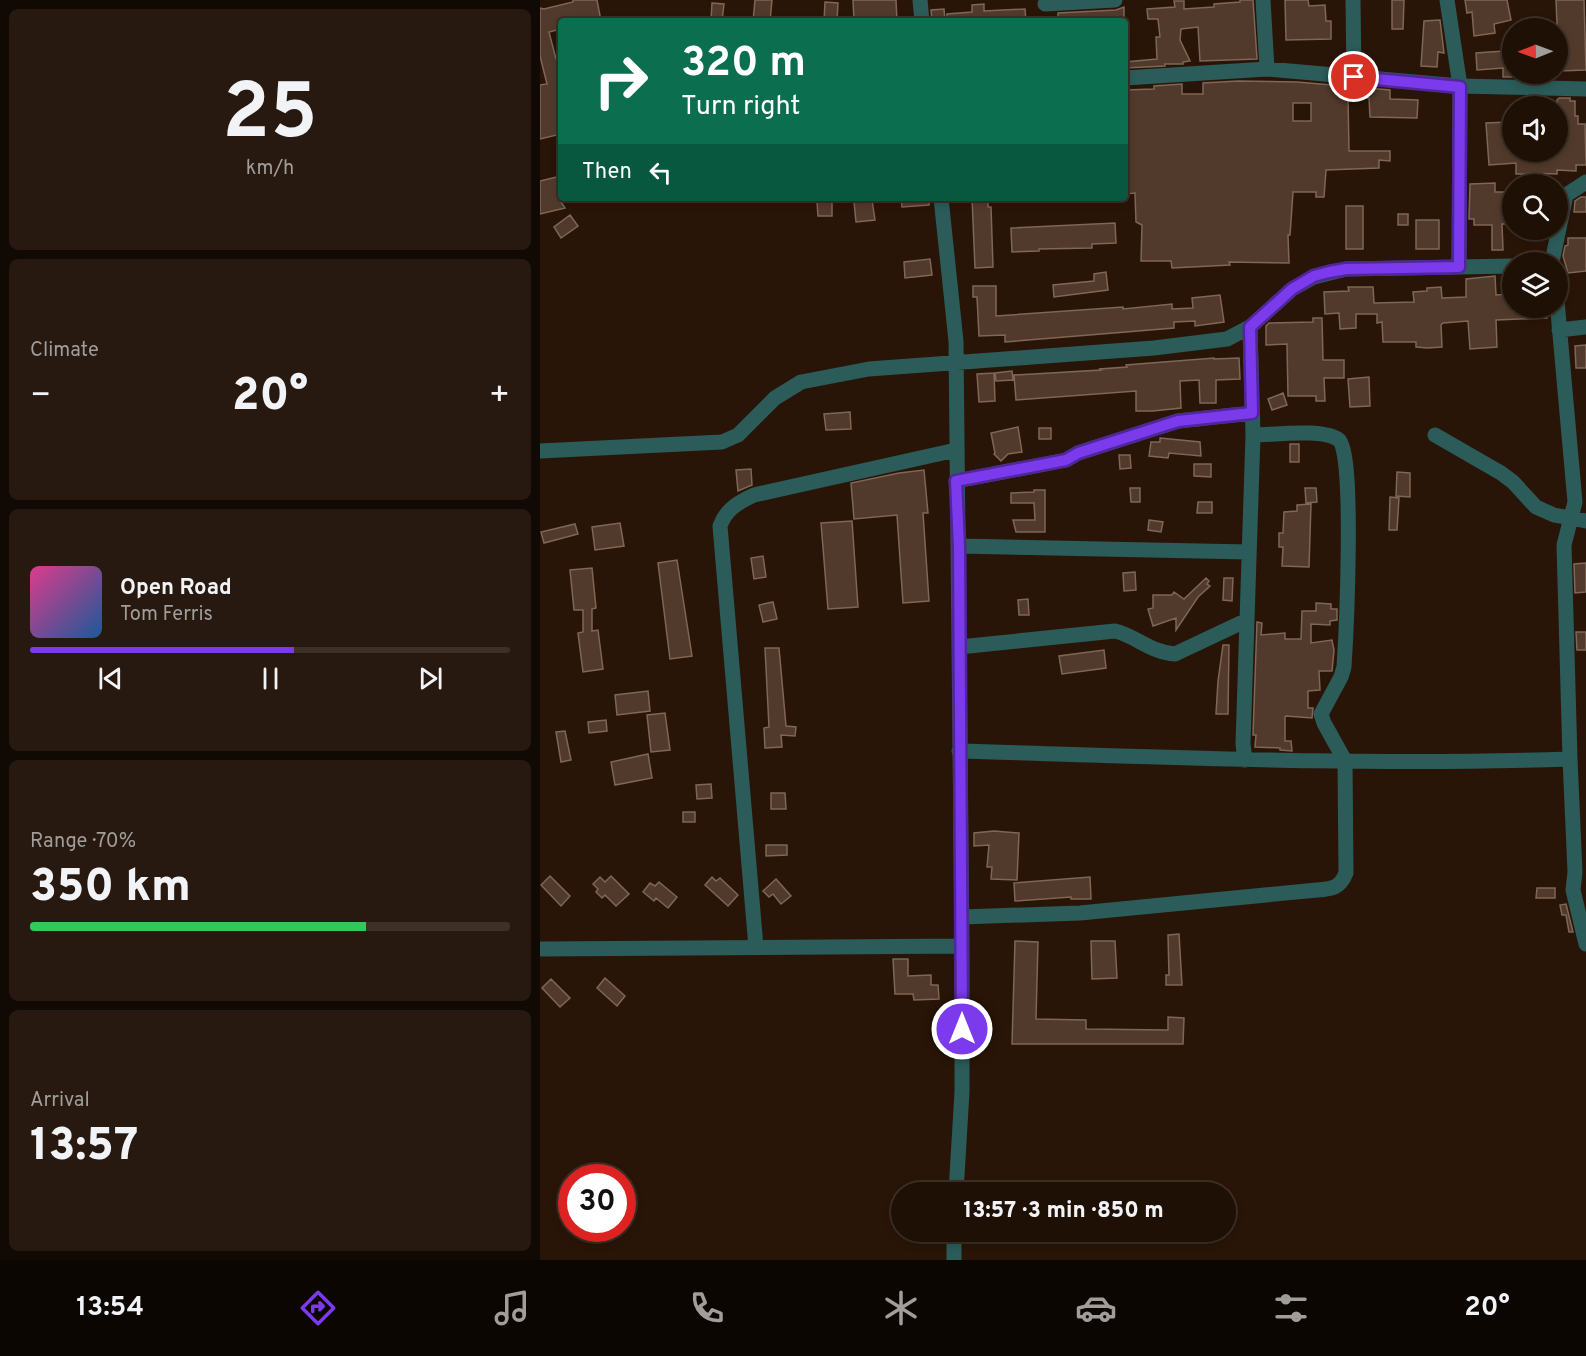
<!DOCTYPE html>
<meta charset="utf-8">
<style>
body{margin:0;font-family:Overpass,sans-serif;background:#27190f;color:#f1f3f6;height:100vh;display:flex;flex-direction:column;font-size:22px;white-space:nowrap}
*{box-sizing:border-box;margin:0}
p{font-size:20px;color:#a19d9a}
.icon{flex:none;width:33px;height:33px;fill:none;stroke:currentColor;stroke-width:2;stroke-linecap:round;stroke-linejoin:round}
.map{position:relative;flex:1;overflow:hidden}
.details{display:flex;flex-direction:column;gap:9px;padding:9px;background:#110903;width:540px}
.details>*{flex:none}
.guide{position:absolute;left:18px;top:18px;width:570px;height:183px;border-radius:6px;box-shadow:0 3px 9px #0003,0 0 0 2px #3c3027;background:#0b6e4f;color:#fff;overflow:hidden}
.needle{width:39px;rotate:269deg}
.tools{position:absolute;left:962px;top:18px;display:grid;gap:12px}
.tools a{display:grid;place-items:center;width:66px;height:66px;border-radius:50%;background:#1f1005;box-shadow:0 3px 9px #0003,0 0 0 2px #3c3027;font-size:30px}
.speed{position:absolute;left:18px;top:1164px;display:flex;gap:12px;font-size:30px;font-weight:700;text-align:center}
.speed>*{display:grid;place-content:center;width:78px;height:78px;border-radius:50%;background:#1f1005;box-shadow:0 3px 9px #0003,0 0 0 2px #3c3027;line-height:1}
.speed .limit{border:9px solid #d22;background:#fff;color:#111}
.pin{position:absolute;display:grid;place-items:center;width:51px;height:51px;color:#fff;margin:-26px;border:3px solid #fff;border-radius:50%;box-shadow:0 2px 6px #0007}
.me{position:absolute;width:66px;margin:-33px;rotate:0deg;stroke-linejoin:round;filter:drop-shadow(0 0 4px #0008)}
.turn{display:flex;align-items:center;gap:21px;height:126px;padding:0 24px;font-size:27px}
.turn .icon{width:78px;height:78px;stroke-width:2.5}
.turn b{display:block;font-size:42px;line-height:51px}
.then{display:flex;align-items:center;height:57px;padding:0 24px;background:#0003;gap:12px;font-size:22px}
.big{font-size:45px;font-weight:800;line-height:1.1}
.details .tile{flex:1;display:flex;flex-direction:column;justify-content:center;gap:9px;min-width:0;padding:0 21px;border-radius:9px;background:#27190f}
.details .dial{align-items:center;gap:0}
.dial b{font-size:78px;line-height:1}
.song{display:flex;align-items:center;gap:18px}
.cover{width:72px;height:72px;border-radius:9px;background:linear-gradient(135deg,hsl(330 70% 55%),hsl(210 70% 35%))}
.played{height:6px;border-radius:3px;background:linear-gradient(90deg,#7c3aed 55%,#3c3027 55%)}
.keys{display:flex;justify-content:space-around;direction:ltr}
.heat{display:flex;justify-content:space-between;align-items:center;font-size:33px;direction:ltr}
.charge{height:9px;border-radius:4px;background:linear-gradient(90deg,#34c759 70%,#3c3027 0)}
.trip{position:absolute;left:351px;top:1182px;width:345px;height:60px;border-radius:30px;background:#1f1005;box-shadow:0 3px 9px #0003,0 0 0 2px #3c3027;font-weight:800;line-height:60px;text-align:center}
.dock{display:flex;height:96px;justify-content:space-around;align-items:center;background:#0c0602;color:#a19d9a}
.dock .icon{width:42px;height:42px}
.dock .selected{color:#7c3aed}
.dock b{font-size:27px;color:#f1f3f6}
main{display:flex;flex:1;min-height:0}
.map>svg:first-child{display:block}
.building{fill:#513a2b;stroke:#7f6656;stroke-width:1.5;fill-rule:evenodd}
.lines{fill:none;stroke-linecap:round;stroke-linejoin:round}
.minor{stroke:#2b5c59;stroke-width:15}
.route-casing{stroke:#51269a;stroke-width:15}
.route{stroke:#7c3aed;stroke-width:10}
</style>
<main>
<section class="details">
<div class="tile dial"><b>25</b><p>km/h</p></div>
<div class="tile"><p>Climate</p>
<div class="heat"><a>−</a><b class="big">20°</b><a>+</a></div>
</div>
<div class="tile">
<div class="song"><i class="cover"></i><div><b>Open Road</b><p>Tom Ferris</p></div></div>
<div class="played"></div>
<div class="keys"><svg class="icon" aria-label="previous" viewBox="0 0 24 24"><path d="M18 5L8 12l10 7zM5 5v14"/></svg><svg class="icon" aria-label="pause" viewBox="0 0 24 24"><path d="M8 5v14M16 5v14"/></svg><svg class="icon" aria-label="next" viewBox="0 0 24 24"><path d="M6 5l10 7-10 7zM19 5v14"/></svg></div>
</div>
<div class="tile"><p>Range · 70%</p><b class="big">350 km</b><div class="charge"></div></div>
<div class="tile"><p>Arrival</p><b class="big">13:57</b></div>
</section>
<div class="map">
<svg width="1046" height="1260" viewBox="0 0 1046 1260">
<rect width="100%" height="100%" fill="#291507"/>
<path class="building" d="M33,0h24l4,21h-40v8l-12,3 7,27 5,-1v76l-21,5v-54l7,-1 -7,-28v-48l4,1 29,-7z
M215,0h17l-2,21h-17z
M313,0h43l1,21h-43z
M700,0h13l4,59 -57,2 -2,-34 -17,2 -1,11 10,21 -7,1v2h-18v2l-40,2v-6l32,-3 -1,-22h4l-2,-18h-10l-1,-10 28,-2 -1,-6h10v8l30,-2v-3l26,-2z
M745,0h23l1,6 16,-1 1,16h5v18l-45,1z
M852,0h12l-1,29h-11z
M925,0h42l4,20 -17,4 1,9 -21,3 -2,-24 -5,1z
M1016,0h28l2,70 -27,1z
M285,2l13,1 -1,18h-13z
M172,3l12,1 -2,17 -11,-1z
M444,4v7l41,-2 1,12h-79v-7l25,-2v-7z
M584,7v14h-66v-8l58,-3z
M404,9l1,12h-13l-1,-11z
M900,20l4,33 -6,-1 -1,15 -16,-1 3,-45z
M965,44h7v33h-9v-9l-26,2 -1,-17 28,-2z
M698,81l59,1 93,8v9l28,1 -1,18 -47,-1 -1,-19 -21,-1 1,54h41v10l-11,-1v8l-53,2 -2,27h-8v-5h-23l-3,43h-2l1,28 -60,-1 1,3 -58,3 -1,-7h-30l1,-36 -6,-3 -1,-29 -10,1v-104l29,-1v-3l28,-2v10h21v-11zM753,103h18v18h-18z
M1019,98h11v3h5v15h3v8h7l1,41h-10v6l-19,-1v4l-29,-1v1h-12v-11l-27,2 -3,-42 22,-1 2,30h47v-52z
M21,176v26l4,6 -25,6v-33z
M955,183v9h9l1,32h-3l1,26h-11v-25h-18v-6h-5l1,-35z
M1041,197h5v15h-12l1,-11z
M361,198h28v7l-27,2z
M432,198h16v9h3l2,60 -18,1z
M332,200l3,20 -19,2 -2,-20z
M277,202h15v14h-14z
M806,206h17v43h-17z
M858,214h10v11h-10z
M30,215l8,11 -17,12 -7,-11z
M876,220h23v29h-23z
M575,223l1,20 -24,1v4l-53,1v2l-27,1 -1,-24z
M1028,238h18v33l-18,2 -5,-17 2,-10 3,-1z
M390,259l2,16 -27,3 -1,-16z
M566,272l2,18 -54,7 -1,-12 41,-4v-7z
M955,276l1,19 16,-1v14h34l1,10 -51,2 1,27 -27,2 -2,-28 -25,2 -2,2 1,22 -15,1 -11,-1v-5h-33l-1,-20 -5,1v-9h-21v14l-16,1 -1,-16 -14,1 -1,-22 25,-1 -1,-4h25l1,16 40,-1 -1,-10 14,-1v-3l14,-1 1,11 24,-1v-18z
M433,286h23v30l127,-9v2l49,-5v5l21,-1 -1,-10 28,-3 4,27 -29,4v-5l-21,1v6l-169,14v-7l-26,1 -2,-39h-4z
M773,318h9l1,42h21v18h-20l1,23h-9v-5h-28l-1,-52 -21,1v-19l3,-3 44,-1z
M1046,345v23h-10l-1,-22z
M674,358v1l25,-1 1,21 -24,1v23h-16l-1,-23 -19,1 1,27 -28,3h-17v-20l-120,9 -2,-25 87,-5 -1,-1 27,-2 -1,-2z
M472,371l1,9 -17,1 -1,-8z
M454,373l1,28 -16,1 -2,-28z
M829,377l1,29 -20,1 -2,-28z
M743,393l4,12 -15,5 -4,-11z
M310,412l1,17 -25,1 -2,-16z
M478,427l4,25 -14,2 -7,7 -7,-7 1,-1 -4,-20z
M499,428h12v11h-12z
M620,438l40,4 1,14 -32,-3 -1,5 -19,-2 2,-14h9z
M750,444h9v18h-9z
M579,455h11l1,13 -11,1z
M654,464h17v13l-17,-1z
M211,469l1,16 -14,6 -2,-21z
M384,470l4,43h-5l6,88 -26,2 -6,-88 -43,4 -3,-36 48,-10z
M857,472l13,1v24l-14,-1z
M590,488h10v14h-9z
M765,488h11l1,14 -11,1z
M494,490h11v42h-29l-3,-12h22l-1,-17h-23v-10l23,-1z
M850,497l9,1 -2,32h-8z
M658,502h14v11h-15z
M771,504l-2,63 -27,-1 1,-19h-4v-14h4l1,-21 13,-1v-6z
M609,520l14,2 -2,10 -13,-2z
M312,521l6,86 -30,2 -7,-86z
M80,523l4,23 -29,4 -3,-23z
M35,524l3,10 -34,9 -3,-11z
M223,556l3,21 -12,2 -3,-21z
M137,560l15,96 -22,3 -12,-96z
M1046,563v29l-11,1 -1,-29z
M52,568l4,40 -4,1v22l6,-1 5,39 -20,3 -5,-39 5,-1v-22h-9l-4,-40z
M595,572l1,18 -12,1 -1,-18z
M666,578l3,3 -2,3 3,2 -12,11 -22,33v-12l-23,8 -5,-17 5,-1v-13h19l2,-3 10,7z
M684,578h9l-1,23 -9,-1z
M488,599l1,16h-10l-1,-15z
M233,602l4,17 -14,3 -4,-17z
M776,603l15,1v5h6v11l-7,1v4l-19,-1v19l21,-3 2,10 -2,21h-13l1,19 -12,1v17h5l-1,10 -26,-2 -1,1v24h6l1,10 -12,-1v-2l-25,-1 1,-12h-3l4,-113 5,1 -1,12 24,-2v6h16l1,-28h14z
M1036,632h10v18h-9z
M683,645h6l-1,69h-12l2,-33z
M225,648h14l7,78 10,1 -1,9 -14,-1 1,12 -17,1 -1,-20 5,-1z
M564,650l2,18 -44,6 -3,-18z
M108,691l2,20 -33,4 -2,-20z
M125,713l5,37 -19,2 -4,-37z
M66,720l1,11 -18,2 -1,-11z
M25,731l6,29 -10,2 -5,-30z
M108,754l4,24 -37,7 -4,-23z
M171,784l1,14 -15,1 -1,-14z
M231,793h14l1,16h-15z
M143,812h12v10h-12z
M454,831l25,2 -2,47 -26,-1 1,-12h-5l2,-22 -15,1v-13z
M226,845h21v10l-21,1z
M10,876l20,20 -9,10 -20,-21z
M71,876l18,18 -13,12 -11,-11 -3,3 -6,-6 2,-3 -5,-5 7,-7 5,5z
M172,877l4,4 4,-3 18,17 -10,11 -23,-21z
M550,877l1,22h-20v-2l-56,4 -1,-18z
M236,879l15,17 -10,8 -8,-10 -4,3 -6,-6z
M119,882l18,15 -9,11 -12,-10 -2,3 -11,-9 7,-9 5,3z
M997,888h18v10h-19z
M1026,904l7,28h-4l-3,-17h-4l-2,-10z
M639,934l3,51h-16v-10h3l-1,-40z
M475,941l23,1 -2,77 50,1v9l82,1v-13l16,1 -1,26h-171z
M551,941h24l2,37 -25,1z
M353,959h15v17l23,-1v10h7l1,14 -25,1 -1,-6h-18z
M65,978l20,18 -8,10 -20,-18z
M11,979l19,19 -10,9 -18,-19z"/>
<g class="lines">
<path class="minor" d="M380,0l2,21
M723,0l4,69
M813,0l1,77
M907,0l13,86 -1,181
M505,4l70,-4
M585,78l142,-9 193,17 126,3
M401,198l15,143 6,605v146l-6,100
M1012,262l14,-67 20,-13
M1017,301l18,201 -11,43 6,214 5,113 -2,18 13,54
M1019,330l27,-3
M895,435l66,38 12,9 23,25 18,8 32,6
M0,451l182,-9 16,-7 37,-37 26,-16 68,-13 285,-21 73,-9 23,-12 42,-38 22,-12 32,-8 166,-3
M416,481l110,-21 12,-7 100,-32 74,-8
M419,546l290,6
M419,647l156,-16c21,5 37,22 60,23l72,-34
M419,751c204,6 407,15 611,8
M705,760l-2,-16 10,-309 -3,-108
M422,917l118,-4 237,-23c15,-1 23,-2 29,-17l-1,-112 -21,-38 -3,-9 20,-37 3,-10c2,-30 11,-213 -5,-227 -15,-12 -67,-5 -86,-5
M216,947l-36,-421c6,-17 19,-24 34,-31l202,-45
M0,949l422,-3
M414,1260v-28"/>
</g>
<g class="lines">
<defs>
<path id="route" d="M422,1029l-3,-483 -3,-65 110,-21 12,-7 100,-32 74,-8 -2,-86 42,-38 22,-13 15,-4 17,-3 113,-2 1,-180 -106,-10"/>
</defs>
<use href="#route" class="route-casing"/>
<use href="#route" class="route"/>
</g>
</svg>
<div class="tools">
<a><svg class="needle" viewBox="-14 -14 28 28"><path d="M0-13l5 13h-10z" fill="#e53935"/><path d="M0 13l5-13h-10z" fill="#a19d9a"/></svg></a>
<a><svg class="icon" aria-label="sound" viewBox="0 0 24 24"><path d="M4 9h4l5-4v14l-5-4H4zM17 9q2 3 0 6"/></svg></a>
<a><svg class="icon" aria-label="search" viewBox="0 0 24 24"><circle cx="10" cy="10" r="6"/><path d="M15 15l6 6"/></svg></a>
<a><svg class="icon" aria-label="layers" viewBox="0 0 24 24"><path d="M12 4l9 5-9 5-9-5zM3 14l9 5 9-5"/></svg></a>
</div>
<div class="speed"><div class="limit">30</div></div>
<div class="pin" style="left:814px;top:77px;background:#d93025"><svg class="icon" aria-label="arrive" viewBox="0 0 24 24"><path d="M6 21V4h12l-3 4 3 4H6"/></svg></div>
<svg class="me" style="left:422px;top:1029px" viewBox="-20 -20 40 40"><circle r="17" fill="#7c3aed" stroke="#fff" stroke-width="3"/><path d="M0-11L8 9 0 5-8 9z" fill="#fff"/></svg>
<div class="trip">13:57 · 3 min · 850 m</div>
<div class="guide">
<div class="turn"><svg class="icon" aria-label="right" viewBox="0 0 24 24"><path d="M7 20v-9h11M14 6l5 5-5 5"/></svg><div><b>320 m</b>Turn right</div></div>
<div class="then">Then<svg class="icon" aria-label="left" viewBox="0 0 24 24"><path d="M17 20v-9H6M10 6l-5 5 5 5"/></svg></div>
</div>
</div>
</main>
<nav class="dock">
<b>13:54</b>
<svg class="icon selected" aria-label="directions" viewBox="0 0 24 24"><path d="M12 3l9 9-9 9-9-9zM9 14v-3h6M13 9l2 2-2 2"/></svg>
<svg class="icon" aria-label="music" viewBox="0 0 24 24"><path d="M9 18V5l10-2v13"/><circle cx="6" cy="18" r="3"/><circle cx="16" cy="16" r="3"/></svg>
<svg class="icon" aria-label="phone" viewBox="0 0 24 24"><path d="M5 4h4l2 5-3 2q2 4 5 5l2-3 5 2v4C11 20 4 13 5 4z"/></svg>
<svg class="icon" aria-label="climate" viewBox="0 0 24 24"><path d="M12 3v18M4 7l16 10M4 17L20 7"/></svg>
<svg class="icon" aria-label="car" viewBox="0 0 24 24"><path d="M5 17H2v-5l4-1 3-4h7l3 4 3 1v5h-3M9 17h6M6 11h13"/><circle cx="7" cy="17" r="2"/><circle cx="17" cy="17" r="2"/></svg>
<svg class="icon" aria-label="filters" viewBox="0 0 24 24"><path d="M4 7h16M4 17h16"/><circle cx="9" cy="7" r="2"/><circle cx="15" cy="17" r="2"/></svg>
<b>20°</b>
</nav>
